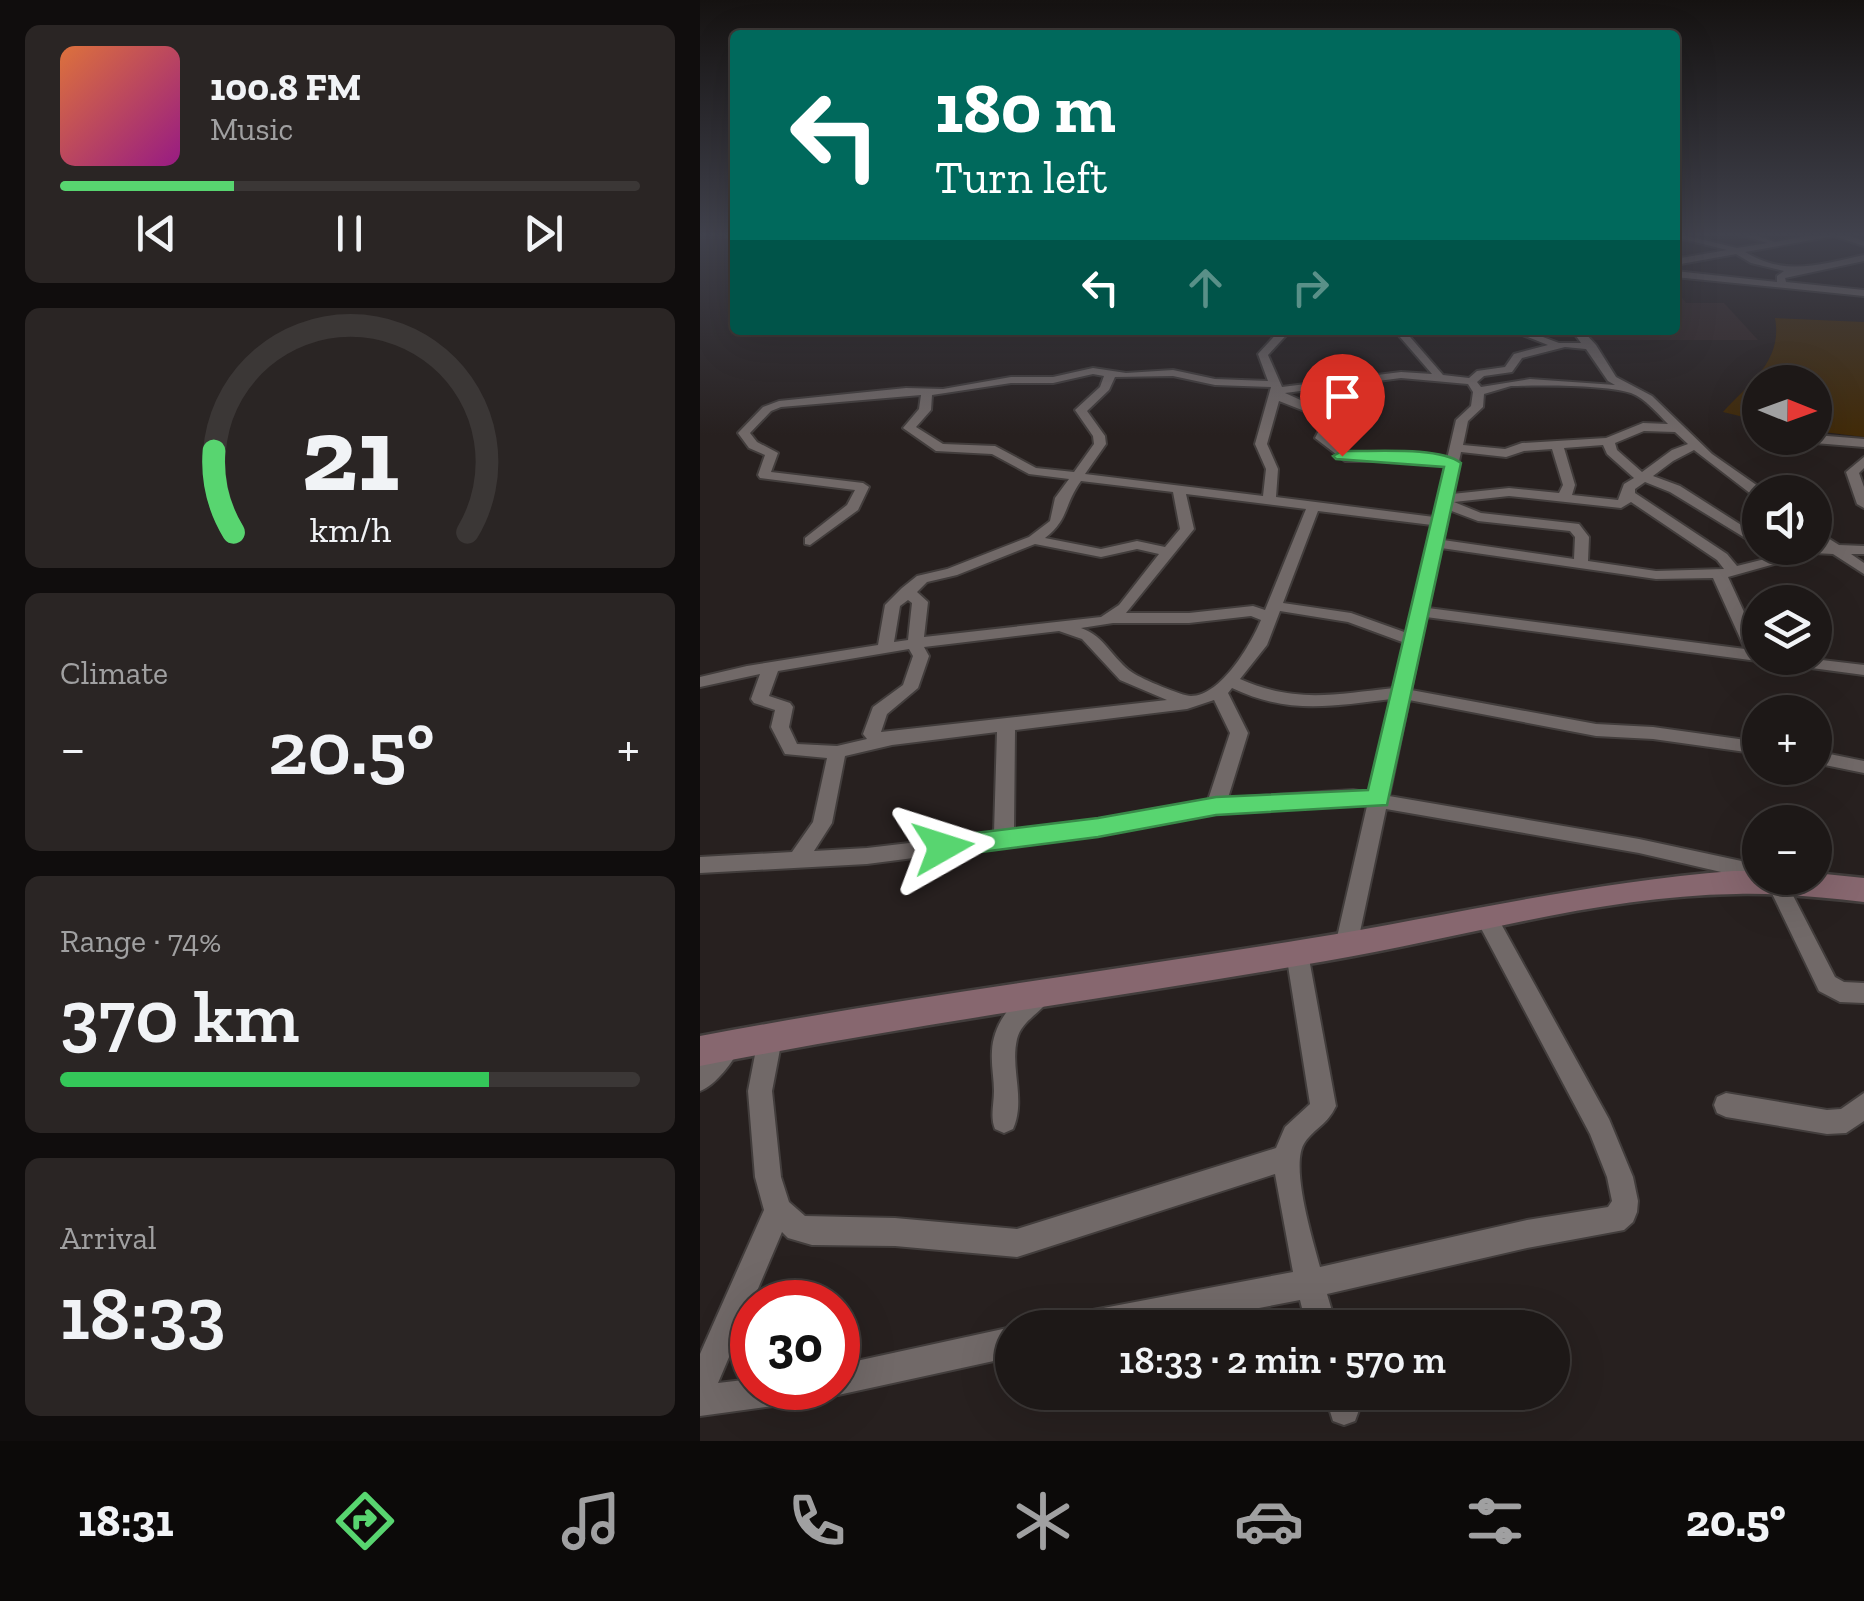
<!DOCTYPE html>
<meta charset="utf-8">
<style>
body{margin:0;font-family:"Zilla Slab",serif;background:#2a2524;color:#f1f3f6;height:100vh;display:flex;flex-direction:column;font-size:38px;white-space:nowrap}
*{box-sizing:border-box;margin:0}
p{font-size:32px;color:#a0a0a1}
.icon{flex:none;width:55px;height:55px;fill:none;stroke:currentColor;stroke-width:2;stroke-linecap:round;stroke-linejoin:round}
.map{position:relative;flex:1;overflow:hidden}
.panel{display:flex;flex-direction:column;gap:25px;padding:25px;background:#100d0d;width:700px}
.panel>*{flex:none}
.hud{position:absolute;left:30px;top:30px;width:950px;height:305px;border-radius:10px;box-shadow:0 10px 40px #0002,0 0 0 2px #3b3736;background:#00695c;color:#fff;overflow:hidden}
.needle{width:65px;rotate:91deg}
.controls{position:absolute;left:1042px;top:365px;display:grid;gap:20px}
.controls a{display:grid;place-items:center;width:90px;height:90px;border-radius:50%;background:#1d1817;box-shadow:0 10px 40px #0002,0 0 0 2px #3b3736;font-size:50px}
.speed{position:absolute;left:30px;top:1280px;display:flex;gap:20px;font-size:50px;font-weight:700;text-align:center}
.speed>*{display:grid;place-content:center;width:130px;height:130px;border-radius:50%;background:#1d1817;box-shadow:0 10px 40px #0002,0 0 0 2px #3b3736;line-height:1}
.speed .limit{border:15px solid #d22;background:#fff;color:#111}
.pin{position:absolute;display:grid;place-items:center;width:85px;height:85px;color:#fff;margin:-102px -42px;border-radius:50% 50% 50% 0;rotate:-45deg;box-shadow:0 0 10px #0007}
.pin .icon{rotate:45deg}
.me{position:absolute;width:110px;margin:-55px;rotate:84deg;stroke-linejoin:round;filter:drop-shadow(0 0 8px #0008)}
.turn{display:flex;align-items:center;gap:35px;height:210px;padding:0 40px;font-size:45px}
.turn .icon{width:130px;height:130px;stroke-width:2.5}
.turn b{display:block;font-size:70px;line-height:85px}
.lanes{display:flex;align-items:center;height:95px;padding:0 40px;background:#0003;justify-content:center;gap:50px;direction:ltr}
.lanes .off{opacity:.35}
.big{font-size:75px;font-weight:600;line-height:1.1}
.panel .widget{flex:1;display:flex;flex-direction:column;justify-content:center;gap:15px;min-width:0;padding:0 35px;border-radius:15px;background:#2a2524}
.panel .dial{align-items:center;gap:0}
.dial svg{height:260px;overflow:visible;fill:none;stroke:#3b3736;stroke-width:7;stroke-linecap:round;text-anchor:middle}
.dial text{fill:#f1f3f6;stroke:none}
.song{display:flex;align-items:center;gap:30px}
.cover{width:120px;height:120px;border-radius:15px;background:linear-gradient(135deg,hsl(20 70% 55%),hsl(310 70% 35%))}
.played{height:10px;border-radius:5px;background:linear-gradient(90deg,#58d570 30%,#3b3736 30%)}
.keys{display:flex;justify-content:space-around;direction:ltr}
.heat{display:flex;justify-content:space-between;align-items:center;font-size:55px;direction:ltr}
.charge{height:15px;border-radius:8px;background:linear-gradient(90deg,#34c759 74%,#3b3736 0)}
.trip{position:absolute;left:295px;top:1310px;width:575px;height:100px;border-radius:50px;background:#1d1817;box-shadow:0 10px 40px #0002,0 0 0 2px #3b3736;font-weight:600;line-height:100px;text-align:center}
.dock{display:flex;height:160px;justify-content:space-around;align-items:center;background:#0c0a09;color:#a0a0a1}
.dock .icon{width:70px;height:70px}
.dock .selected{color:#58d570}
.dock b{font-size:45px;color:#f1f3f6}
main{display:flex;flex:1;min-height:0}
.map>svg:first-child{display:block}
.built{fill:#342726}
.green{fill:#422b09}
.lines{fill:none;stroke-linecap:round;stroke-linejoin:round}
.street-casing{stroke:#423d3c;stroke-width:4}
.secondary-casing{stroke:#423d3c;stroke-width:5}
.street{fill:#716968;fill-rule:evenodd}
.secondary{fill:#87676f;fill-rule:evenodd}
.route{fill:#58d570;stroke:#398a49;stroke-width:2.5}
</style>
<main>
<section class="panel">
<div class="widget">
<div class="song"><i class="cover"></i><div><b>100.8 FM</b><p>Music</p></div></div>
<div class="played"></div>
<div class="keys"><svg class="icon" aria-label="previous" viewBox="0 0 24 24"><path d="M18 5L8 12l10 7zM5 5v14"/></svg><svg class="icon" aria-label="pause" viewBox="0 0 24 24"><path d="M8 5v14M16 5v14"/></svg><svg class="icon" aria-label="next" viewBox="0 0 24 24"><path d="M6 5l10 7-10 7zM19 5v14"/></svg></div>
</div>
<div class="widget dial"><svg viewBox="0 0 100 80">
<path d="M14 69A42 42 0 1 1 86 69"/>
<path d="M14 69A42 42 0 0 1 8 44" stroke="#58d570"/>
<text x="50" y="56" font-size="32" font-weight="700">21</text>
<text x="50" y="72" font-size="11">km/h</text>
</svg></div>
<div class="widget"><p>Climate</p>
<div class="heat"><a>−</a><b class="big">20.5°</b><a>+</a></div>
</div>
<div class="widget"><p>Range · 74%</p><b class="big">370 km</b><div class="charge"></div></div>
<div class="widget"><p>Arrival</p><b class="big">18:33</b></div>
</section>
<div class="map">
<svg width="1164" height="1441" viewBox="0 0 1164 1441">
<rect width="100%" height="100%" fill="#27201f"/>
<path class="built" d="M975,289l11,14h38l34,37h-166l-10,-10h93z"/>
<path class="green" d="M1075,318l89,4v115l-49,-6v-49h-55v39l-37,-9c27,-30 60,-51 52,-94z"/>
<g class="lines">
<defs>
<path id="street" d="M35,233v4l-9,-1 1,-2z
M975,233l62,15 31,-5 -35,-10h16l26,9 46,-9h21l22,8v5l-30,-10 -89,16c41,25 76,12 119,3v6l-79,17 1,4 78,8v6l-189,-19v-6l102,11v-6l7,-5 -33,-8 -15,-9 -61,11v-6l52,-9 -52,-13z
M580,330h11l-23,25 14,32 119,-15 31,2 -38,-44h10l39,45 26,3 8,-7 28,-4 9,-13 34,-9 -38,-15h14l35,13h22l-9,-13h10l14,15 20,32 36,19 60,58 53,37 -5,1v6l-5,-1 -61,-47 -21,11 -20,15 27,10 80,51v10l-90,-55 -25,-10 -10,7v4l92,61 10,12 84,-21 -6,-4v-11l24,15 25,1v8h-13l13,9v11l-31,-20 -19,-1 -86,24 32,70v11h45l59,7v10l-438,-58 -15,73 185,34 57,3 107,15v12l-107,-15 -57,-3 -187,-36 -20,96 250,43 121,26v13h24l51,99 9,5 20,1v20l-24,-1 -21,-11 -54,-112 -5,2 -121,-28 -253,-44 -29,137 -3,6 -8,3 -8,-3 -3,-6 32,-140 -14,-2 -137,9 -118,21 -231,30 -167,9v-16l92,-5 21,-30 14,-64 -42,-4 -14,-27 4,-17 -21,-7 -3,-4 9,-25 -60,13v-10l47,-11 131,-21 7,-40 17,-17 15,-12 30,-7 82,-32 21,-16 5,-23 14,-19 -40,-5 -37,-20 -56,-3 -33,-23 16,-19 2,-14 -140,12 -10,4 -21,22 7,9 21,11 -7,19 92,11 6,4 -11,23 -48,35 -5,-1v-6l42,-33 8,-15 -95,-12 -2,-3 7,-20 -16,-7 -11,-15 25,-26 16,-6 127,-13 37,1 68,-12h42l40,-9 33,5 47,-3 42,9 53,2 -10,-27zM865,347l21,2 22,32 7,4 -85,-6 -49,8 -4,-5 7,-6 28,-4 10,-14zM393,374l11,2 -4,11 -25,23 18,26 1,8 -20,28 -38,-4 -41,-22 -52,-2 -27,-17 15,-17 1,-15 79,-12h42zM473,376l42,9 56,2 -16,57 11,25 -3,27 -178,-22 21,-30 -1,-8 -18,-25 22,-21 6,-13zM701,378l67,6 5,8 -2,14 -15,14 -9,39 -39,-6h-60l-21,-15 11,-20 -2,-2 -51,-23zM811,386c28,-1 95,-1 120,7 15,6 26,20 37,31l-25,-1 -37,15 -84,5 -17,6 -42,-4 5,-24 15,-14 1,-13zM579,401l46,18 -10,19 30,23h63l38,5 -12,51 -158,-20 2,-28 -11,-25zM944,431l31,1 13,12 -16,6 -30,22 -25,-22 -2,-7zM903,445l4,9 27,24 -10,6 -6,16 -46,-5 3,-10 -11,-37zM852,449l11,36 -4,8 -50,-5 -57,6 9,-42 45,5 18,-6zM381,481l92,11 7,37 -15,18 -28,-6 -36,8 -56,-11c24,-18 19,-34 36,-57zM486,494l120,15 -41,101 -12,-4 -64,7h-63l68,-84zM809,496l112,12 10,-6 86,58 7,9 -68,2 -68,-10 1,-24 -10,-13 -98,-11 -27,-11zM749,510l29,11 92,10 5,6 -1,22 -131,-19zM618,511l114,14 -25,108 -56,-20 -68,-10zM335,544l66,13 36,-8 22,5 -40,51 -18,12 -177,20 4,-35 -11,-10 10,-10 30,-7zM741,548l215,31 57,-1 32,71 -317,-41zM208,600l4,3 -4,37 -14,2 6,-36zM580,611l68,11 57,21 -11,45c-58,6 -98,16 -154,-9l27,-34zM551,616l10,4c-10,24 -40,76 -70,76 -9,0 -49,-17 -58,-23 -20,-13 -28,-37 -52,-45l32,-5h76zM359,631l23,8 38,41 47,20 -286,32 6,-18 31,-26 11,-32 -5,-9zM209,649l4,7 -10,29 -30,22 -10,27 4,5 -30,7 -40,-2 -8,-17 4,-20 -3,-4 -21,-7 9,-25zM532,688c57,27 100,18 160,11l-22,94 -17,-3 -125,8 20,-65 -20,-40zM514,700l16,33 -22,67 -110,20 -84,10 1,-100 172,-21zM297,732l-3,101 -127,15 -53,3 18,-28 13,-67 47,-11z
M1115,435l49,4v8l-62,-5 -6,-4z
M1164,457v11l-5,5 5,14v21l-7,-4 -11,-32z
M1115,751l49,10v12l-49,-10z
M786,908l8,3 115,208 24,58 5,24 -1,11 -4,10 -9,8 -97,18 -200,46 10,34h-30l-7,-28 -145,28h-92l4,-10 10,-5 216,-41 -18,-98 -258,83 -122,-11 -83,-1 -24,-7 -6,-6 -64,151 34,-4v9h59l-4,11 -11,4 -96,13v-62l64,-144 -9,-33 -7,-86 10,-52 4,-7 8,-4 8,4 4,7 -10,52 9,86 8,25 16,14 90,2 122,11 259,-81 9,-21 25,-23 -24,-151 3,-6 8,-3 8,3 3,6 28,153c-9,19 -20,21 -31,36 -16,22 8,99 15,125l207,-47 81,-13 4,-6 -5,-24 -17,-43 -115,-217 3,-6z
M341,985l8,3 3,7c-8,17 -30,24 -35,44 -7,30 9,61 -4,90l-9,4 -9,-4c-5,-12 -1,-25 -1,-38 0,-13 -3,-26 -2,-40 1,-28 23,-56 49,-66z
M29,1035l8,3 4,8c-8,16 -25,39 -41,45v-29l21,-24z
M1026,1093l101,17 14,-1 23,-16v28l-18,12 -19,1 -101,-17 -9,-4 -3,-8 3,-8z
M312,1327v30l-174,38 -12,-7h12v-23z
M624,1392h30l5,18 -4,11 -11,4 -11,-4z"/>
<path id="secondary" d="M1033,871h27v7h55v-5l49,5v24c-43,-5 -85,-9 -128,-8 -138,2 -274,44 -410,67 -209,36 -418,64 -626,105v-30c201,-38 404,-64 606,-97 143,-23 282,-57 427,-68z"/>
</defs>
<use href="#street" class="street-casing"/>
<use href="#secondary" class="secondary-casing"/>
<use href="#street" class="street"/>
<use href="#secondary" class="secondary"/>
</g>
<linearGradient id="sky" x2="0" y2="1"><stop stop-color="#151211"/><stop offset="0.54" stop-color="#41424d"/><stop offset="1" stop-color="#41424d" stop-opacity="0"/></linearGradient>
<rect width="1164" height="435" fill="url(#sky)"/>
<path class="route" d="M642,451c30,1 96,-5 119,12l-74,342 -171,10 -118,22 -155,20 -9,-3 -4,-7 4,-7 9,-3 155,-19 118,-21 152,-7 76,-323 -108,-8 -3,-3z"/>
</svg>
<div class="controls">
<a><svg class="needle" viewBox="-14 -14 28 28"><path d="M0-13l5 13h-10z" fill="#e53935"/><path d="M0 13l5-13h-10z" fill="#a0a0a1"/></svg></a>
<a><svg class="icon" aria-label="sound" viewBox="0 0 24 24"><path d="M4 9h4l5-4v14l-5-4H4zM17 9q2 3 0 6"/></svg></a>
<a><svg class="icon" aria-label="layers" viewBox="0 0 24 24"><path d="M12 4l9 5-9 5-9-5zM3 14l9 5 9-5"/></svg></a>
<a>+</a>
<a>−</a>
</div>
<div class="speed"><div class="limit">30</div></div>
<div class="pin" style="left:642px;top:456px;background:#d93025"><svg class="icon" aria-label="arrive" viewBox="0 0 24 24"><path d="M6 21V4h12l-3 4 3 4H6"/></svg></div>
<svg class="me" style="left:243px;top:847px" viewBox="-20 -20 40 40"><path d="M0-17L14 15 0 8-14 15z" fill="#58d570" stroke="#fff" stroke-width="4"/></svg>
<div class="trip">18:33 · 2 min · 570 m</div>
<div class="hud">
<div class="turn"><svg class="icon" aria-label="left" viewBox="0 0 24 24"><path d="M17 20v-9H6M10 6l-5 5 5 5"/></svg><div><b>180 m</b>Turn left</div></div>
<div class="lanes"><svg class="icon" aria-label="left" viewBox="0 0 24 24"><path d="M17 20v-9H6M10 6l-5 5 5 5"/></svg><svg class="icon off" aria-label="ahead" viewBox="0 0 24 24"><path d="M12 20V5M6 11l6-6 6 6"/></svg><svg class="icon off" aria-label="right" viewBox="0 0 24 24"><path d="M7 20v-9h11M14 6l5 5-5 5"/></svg></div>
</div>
</div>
</main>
<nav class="dock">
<b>18:31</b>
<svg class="icon selected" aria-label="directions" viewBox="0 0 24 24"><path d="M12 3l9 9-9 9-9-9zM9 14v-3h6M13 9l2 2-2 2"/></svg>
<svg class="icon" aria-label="music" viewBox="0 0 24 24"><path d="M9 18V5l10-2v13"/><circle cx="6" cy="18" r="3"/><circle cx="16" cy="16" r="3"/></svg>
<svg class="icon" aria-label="phone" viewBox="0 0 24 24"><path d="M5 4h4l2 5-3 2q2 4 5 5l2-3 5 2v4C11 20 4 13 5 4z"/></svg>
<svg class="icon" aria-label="climate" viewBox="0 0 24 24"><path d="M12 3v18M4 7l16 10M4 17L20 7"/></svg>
<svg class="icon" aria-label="car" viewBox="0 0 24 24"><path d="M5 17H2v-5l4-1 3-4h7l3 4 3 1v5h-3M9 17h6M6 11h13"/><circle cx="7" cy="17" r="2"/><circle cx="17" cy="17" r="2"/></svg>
<svg class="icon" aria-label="filters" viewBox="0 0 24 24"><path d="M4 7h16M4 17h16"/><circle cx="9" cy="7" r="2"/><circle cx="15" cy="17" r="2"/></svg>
<b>20.5°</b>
</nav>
